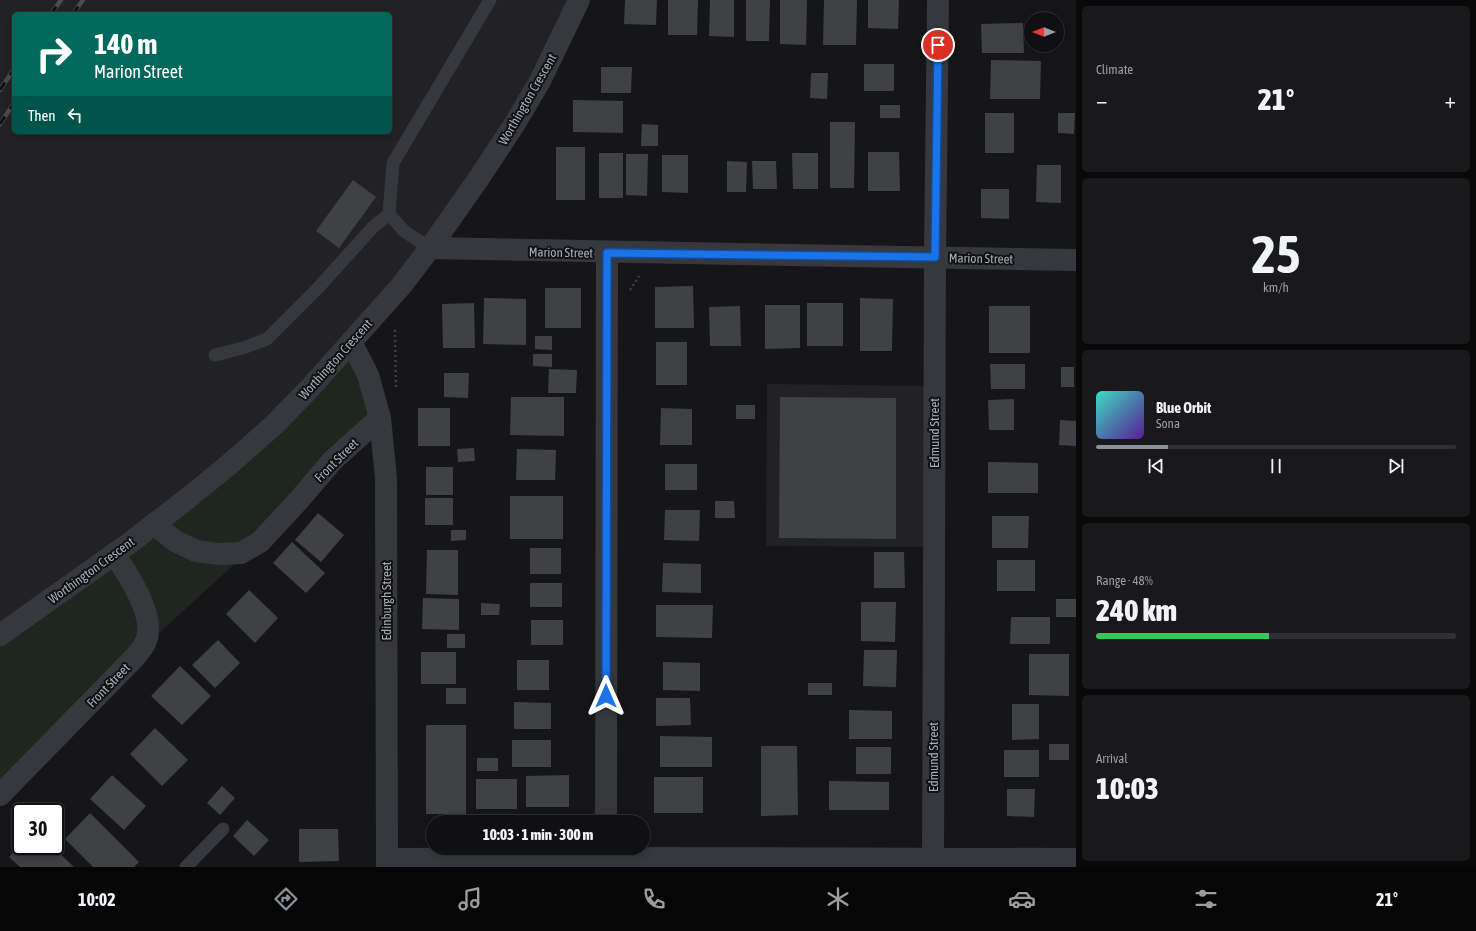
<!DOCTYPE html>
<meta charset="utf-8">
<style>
body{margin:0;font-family:"Asap Condensed",sans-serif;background:#19191b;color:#f1f3f6;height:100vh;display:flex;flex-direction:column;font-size:15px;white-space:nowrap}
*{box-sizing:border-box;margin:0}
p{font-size:13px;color:#9c9d9f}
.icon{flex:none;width:22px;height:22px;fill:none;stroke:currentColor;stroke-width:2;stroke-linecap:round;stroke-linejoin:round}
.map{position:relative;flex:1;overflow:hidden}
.details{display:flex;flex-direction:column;gap:6px;padding:6px;background:#09090a;width:400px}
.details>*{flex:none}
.banner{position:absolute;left:12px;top:12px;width:380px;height:122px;border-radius:6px;box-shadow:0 2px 10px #0003,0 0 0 1px #303032;background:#00695c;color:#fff;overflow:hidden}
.needle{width:26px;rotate:270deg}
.tools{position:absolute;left:1024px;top:12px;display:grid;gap:8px}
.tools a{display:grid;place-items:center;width:40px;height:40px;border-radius:50%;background:#101012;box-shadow:0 2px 10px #0003,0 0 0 1px #303032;font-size:20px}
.speed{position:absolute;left:12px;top:803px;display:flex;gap:8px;font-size:20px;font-weight:700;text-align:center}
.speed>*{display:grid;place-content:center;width:52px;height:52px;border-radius:50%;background:#101012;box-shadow:0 2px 10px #0003,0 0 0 1px #303032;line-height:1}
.speed .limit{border:2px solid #111;border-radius:6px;background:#fff;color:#111}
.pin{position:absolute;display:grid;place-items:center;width:34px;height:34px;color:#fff;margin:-17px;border:2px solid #fff;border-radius:50%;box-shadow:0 1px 4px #0007}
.me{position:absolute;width:44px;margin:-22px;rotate:0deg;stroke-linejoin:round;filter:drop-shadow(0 0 3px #0008)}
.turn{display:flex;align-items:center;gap:14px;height:84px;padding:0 16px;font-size:18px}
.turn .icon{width:52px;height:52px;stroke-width:2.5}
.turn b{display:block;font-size:28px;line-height:34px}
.then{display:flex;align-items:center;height:38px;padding:0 16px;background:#0003;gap:8px;font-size:15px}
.big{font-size:30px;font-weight:800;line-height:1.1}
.details .card{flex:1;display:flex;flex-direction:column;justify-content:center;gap:6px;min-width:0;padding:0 14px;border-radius:6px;background:#19191b}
.details .dial{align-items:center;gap:0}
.dial b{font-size:52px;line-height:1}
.song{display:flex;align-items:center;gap:12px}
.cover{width:48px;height:48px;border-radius:6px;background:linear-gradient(135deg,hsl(170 70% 55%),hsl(270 70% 35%))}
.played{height:4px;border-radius:2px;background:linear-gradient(90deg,#8c9099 20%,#303032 20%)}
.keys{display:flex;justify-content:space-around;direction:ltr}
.heat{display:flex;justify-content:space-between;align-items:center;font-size:22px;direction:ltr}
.charge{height:6px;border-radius:3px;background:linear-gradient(90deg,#34c759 48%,#303032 0)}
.trip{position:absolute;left:426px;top:815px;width:224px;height:40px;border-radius:20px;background:#101012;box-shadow:0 2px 10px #0003,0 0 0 1px #303032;font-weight:800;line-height:40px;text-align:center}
.dock{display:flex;height:64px;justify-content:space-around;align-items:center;background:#060607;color:#9c9d9f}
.dock .icon{width:28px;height:28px}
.dock .selected{color:#8c9099}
.dock b{font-size:18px;color:#f1f3f6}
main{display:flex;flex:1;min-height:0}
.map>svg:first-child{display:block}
.built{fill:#222225;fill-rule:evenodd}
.green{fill:#1e261f}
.building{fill:#404145}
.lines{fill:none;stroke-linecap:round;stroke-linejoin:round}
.path{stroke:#3d3f44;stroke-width:2.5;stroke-dasharray:2 3;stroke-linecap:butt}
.service{stroke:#37383d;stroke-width:13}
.minor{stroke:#37383d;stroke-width:22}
.tertiary{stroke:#37383d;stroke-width:22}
.rail-casing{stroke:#4a4c52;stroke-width:4.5}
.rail{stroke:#111113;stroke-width:3;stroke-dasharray:9;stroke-linecap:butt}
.route-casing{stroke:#114b97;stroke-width:10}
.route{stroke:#1a73e8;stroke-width:7}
.labels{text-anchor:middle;stroke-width:4;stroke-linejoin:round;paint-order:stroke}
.street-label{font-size:13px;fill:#a8adb8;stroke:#111113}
</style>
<main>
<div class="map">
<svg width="1076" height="867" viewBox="0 0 1076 867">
<rect width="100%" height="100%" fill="#161618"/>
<path class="built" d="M0,0h577l-98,176 -206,248 -273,208zM14,14h376v118h-376z
M767,384l165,2 -1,161 -165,-1z"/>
<path class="green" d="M349,342l30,79 -128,128 -117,107 -134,136v-160l183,-132z"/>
<path class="building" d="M625,0h32l-1,25 -32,-1z
M668,0h30l-1,35h-29z
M710,0h24v37l-25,-1z
M746,0h24l-1,41h-23z
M780,0h27l-1,45 -26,-1z
M824,0h33l-1,45h-33z
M868,0h31l-1,29 -30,-1z
M1023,23l1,30h-42l-1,-29z
M991,60l50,1 -1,38h-50z
M864,64h30v27h-30z
M601,67h31l-1,26h-30z
M811,73h17l-1,26 -17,-1z
M573,100l50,1v32l-50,-1z
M880,105h20v13h-20z
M985,113h29v40h-29z
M1058,113h17l-1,21 -16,-1z
M830,122h25l-1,66h-24z
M642,124l16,1v21h-17z
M556,147h29v53h-29z
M868,152h31l1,39h-32z
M599,153h24v45h-24z
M792,153h26v36h-25z
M626,154h22l-1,42 -21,-1z
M662,155h26v38l-26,-1z
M727,161l20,1 -1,30h-19z
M752,161h24l1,28h-24z
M1037,165h24v38l-25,-1z
M353,180l23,17 -37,51 -23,-17z
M981,189h28v30l-28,-1z
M693,286l1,42h-39v-41z
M545,288h36v40h-36z
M484,298l42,1v46l-43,-1z
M860,298l33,1 -1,52h-32z
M474,303l1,45h-32l-1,-44z
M807,303h36v43h-36z
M765,305h35v43l-35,1z
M740,306l1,40h-31l-1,-39z
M989,306h41v47h-41z
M535,336h17v14l-17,-1z
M656,342h31v43h-31z
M533,354h19v13l-19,-1z
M990,364h35v25h-34z
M1061,367h13v20h-13z
M549,369l28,1 -1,23h-28z
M444,373h25l-1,25 -24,-1z
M511,397h53v39l-54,-1z
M780,397l116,1v141l-117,-1z
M1014,399v31h-25l-1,-30z
M736,405h19v14h-19z
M418,408h32v38h-32z
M661,408l31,1v36h-32z
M1060,420l16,1v25l-17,-1z
M474,448l1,13 -17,1 -1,-13z
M517,449l39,1 -1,30h-39z
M988,462l50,1v30h-50z
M665,464h32v26h-32z
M426,467h27v28h-27z
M510,496h53v43h-53z
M425,498h28v27h-28z
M715,501h19l1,17h-20z
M665,510h35l-1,31 -35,-1z
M318,513l26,22 -23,27 -26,-22z
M992,516h37l-1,32h-36z
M451,530h15v10l-15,1z
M292,542l33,31 -19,20 -33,-30z
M530,548h31v26h-31z
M427,550h31v45l-32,-1z
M874,552h30l1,36h-31z
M997,560h38v31h-38z
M663,563l38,1v29l-39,-1z
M530,583h32v24h-32z
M249,590l29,28 -23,25 -29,-29z
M423,598l36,1v31l-37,-1z
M1056,599h20v18h-20z
M861,602h35l-1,40 -34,-1z
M481,603l19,1 -1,11h-18z
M656,605h57l-1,33 -56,-1z
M1011,617h39v27h-40z
M531,620h32v25h-32z
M447,634h18v14h-18z
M218,640l22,23 -25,25 -23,-23z
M864,650h33l-1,37 -33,-1z
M421,652h35v32h-35z
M1029,654h40v42l-40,-1z
M517,660h32v30h-32z
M663,662l37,1v28l-37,-1z
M180,666l31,30 -29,29 -31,-29z
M808,683h24v12h-24z
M446,688h20v16h-20z
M656,698h34l1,27 -35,1z
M514,702l37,1v26h-37z
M1012,704h27v35l-27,1z
M849,710l43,1v28h-43z
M426,725h40v89h-40z
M155,728l33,32 -26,26 -32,-32z
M660,736l52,1v30h-52z
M512,740h39v27h-39z
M1049,744h20v16h-20z
M761,746h36l1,69 -37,1z
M856,747h35v27h-35z
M1004,750h35v27h-35z
M477,758h21v13h-21z
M112,775l34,31 -22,24 -34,-31z
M569,775v32h-43v-31z
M654,777h49v36h-49z
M476,779h41v30h-41z
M829,781l60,1v28h-60z
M222,786l13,12 -15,17 -13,-12z
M1007,789h28l-1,28 -27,-1z
M90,813l49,49 -5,5h-41l-28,-28z
M247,820l22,20 -15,16 -21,-20z
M299,829h39l1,32 -40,1z
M21,844v2h31l22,21h-54l-11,-10z"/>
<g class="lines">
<path class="path" d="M630,290l9,-14
M395,330l1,59"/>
<path class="service" d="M430,248l-26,-17 -15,-17 4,-51 97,-163
M215,355l28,-7 24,-9 51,-51 55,-61 16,-13
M186,867l37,-38"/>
<path class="minor" d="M351,342l17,33 12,43 6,60 1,389
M154,524l21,17 21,10 23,3 22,-1 19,-11 38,-41 35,-41 47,-42
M0,795l135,-138c4,-5 9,-10 11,-16 10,-25 -18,-67 -32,-87
M606,822l1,-569
M387,859l219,-1 470,1
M933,867l2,-610 3,-257"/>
<path class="tertiary" d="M430,248c215,6 431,7 646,12
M0,635l127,-90 56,-43 42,-34 49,-43 36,-37 91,-102 29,-38 49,-70 35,-53 26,-44 39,-81"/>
<defs>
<path id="rail" d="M51,14l10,-14
M73,14l10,-14
M0,90l14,-21
M0,124l14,-21"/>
</defs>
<use href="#rail" class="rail-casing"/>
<use href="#rail" class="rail"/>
</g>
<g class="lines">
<defs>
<path id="route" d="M606,696l1,-443 328,4 3,-212"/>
</defs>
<use href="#route" class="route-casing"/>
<use href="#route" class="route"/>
</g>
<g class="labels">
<g class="street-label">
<text transform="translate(527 99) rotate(-60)" y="5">Worthington Crescent</text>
<text transform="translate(561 252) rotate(1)" y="5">Marion Street</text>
<text transform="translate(981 258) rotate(1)" y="5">Marion Street</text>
<text transform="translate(335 359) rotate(-48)" y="5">Worthington Crescent</text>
<text transform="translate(934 433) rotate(-90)" y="5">Edmund Street</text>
<text transform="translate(336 460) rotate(-45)" y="5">Front Street</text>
<text transform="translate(91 570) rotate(-36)" y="5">Worthington Crescent</text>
<text transform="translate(386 601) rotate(-90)" y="5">Edinburgh Street</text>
<text transform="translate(108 685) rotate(-46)" y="5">Front Street</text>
<text transform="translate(933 757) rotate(-90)" y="5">Edmund Street</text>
</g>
</g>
</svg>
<div class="tools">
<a><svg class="needle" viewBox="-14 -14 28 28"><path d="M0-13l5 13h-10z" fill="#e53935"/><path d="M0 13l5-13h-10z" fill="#9c9d9f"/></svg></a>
</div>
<div class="speed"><div class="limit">30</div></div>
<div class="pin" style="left:938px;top:45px;background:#d93025"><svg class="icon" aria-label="arrive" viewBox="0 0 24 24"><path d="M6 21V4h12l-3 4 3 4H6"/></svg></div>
<svg class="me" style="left:606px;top:696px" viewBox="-20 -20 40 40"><path d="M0-17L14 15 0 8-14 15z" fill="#1a73e8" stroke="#fff" stroke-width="4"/></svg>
<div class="trip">10:03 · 1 min · 300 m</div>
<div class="banner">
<div class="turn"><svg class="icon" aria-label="right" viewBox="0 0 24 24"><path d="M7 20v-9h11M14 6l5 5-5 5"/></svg><div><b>140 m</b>Marion Street</div></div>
<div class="then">Then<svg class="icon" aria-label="left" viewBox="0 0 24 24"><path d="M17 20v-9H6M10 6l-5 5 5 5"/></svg></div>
</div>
</div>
<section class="details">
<div class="card"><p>Climate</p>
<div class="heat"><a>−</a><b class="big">21°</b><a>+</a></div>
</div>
<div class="card dial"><b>25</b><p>km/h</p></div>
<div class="card">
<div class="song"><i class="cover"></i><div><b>Blue Orbit</b><p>Sona</p></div></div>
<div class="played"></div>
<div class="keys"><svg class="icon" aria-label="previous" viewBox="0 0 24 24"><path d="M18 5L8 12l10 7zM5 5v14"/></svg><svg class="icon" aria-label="pause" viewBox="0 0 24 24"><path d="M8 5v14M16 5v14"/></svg><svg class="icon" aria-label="next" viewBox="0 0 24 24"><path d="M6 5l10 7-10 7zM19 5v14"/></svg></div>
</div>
<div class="card"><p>Range · 48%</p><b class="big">240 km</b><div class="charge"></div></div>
<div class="card"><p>Arrival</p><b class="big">10:03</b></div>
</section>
</main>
<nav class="dock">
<b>10:02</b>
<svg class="icon selected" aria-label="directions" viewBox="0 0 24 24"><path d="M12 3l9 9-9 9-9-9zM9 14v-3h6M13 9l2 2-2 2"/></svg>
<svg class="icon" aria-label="music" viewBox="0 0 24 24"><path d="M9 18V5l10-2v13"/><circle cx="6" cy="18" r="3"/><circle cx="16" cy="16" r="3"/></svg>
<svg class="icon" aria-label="phone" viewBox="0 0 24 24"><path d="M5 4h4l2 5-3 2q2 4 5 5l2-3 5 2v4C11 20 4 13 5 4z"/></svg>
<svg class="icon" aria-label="climate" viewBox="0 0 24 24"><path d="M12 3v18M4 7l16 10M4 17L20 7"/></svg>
<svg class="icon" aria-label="car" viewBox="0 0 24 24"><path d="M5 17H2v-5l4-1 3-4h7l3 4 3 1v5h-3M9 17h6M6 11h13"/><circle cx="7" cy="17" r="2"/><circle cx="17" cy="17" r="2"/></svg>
<svg class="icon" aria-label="filters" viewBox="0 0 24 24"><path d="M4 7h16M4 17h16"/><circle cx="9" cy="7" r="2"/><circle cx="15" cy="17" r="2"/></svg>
<b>21°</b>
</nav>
